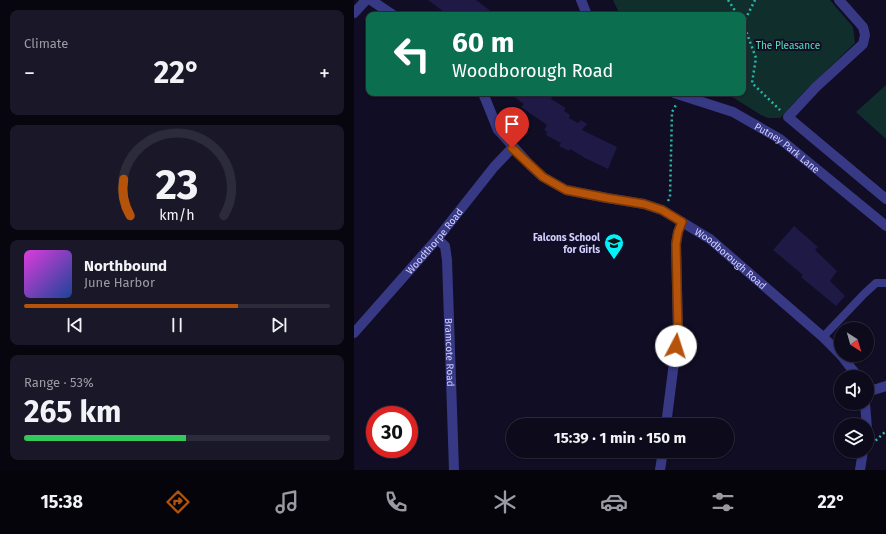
<!DOCTYPE html>
<meta charset="utf-8">
<style>
body{margin:0;font-family:"Fira Sans",sans-serif;background:#1a1828;color:#f1f3f6;height:100vh;display:flex;flex-direction:column;font-size:15px;white-space:nowrap}
*{box-sizing:border-box;margin:0}
p{font-size:13px;color:#9a9aa3}
.icon{flex:none;width:22px;height:22px;fill:none;stroke:currentColor;stroke-width:2;stroke-linecap:round;stroke-linejoin:round}
.map{position:relative;flex:1;overflow:hidden}
.panel{display:flex;flex-direction:column;gap:10px;padding:10px;background:#07060f;width:354px}
.panel>*{flex:none}
.hud{position:absolute;left:12px;top:12px;width:380px;height:84px;border-radius:8px;box-shadow:0 1px 3px #0004,0 0 0 1px #2c2b3a;background:#0b6e4f;color:#fff;overflow:hidden}
.needle{width:26px;rotate:143deg}
.buttons{position:absolute;left:480px;top:322px;display:grid;gap:8px}
.buttons a{display:grid;place-items:center;width:40px;height:40px;border-radius:50%;background:#0c0a1b;box-shadow:0 1px 3px #0004,0 0 0 1px #2c2b3a;font-size:20px}
.speed{position:absolute;left:12px;top:406px;display:flex;gap:8px;font-size:20px;font-weight:700;text-align:center}
.speed>*{display:grid;place-content:center;width:52px;height:52px;border-radius:50%;background:#0c0a1b;box-shadow:0 1px 3px #0004,0 0 0 1px #2c2b3a;line-height:1}
.speed .limit{border:6px solid #d22;background:#fff;color:#111}
.pin{position:absolute;display:grid;place-items:center;width:34px;height:34px;color:#fff;margin:-41px -17px;border-radius:50% 50% 50% 0;rotate:-45deg;box-shadow:0 0 4px #0007}
.pin .icon{rotate:45deg}
.me{position:absolute;width:44px;margin:-22px;rotate:5deg;stroke-linejoin:round;filter:drop-shadow(0 0 3px #0008)}
.turn{display:flex;align-items:center;gap:14px;height:84px;padding:0 20px;font-size:18px}
.turn .icon{width:52px;height:52px;stroke-width:2.5}
.turn b{display:block;font-size:28px;line-height:34px}
.big{font-size:30px;font-weight:700;line-height:1.1}
.panel .tile{flex:1;display:flex;flex-direction:column;justify-content:center;gap:6px;min-width:0;padding:0 14px;border-radius:8px;background:#1a1828}
.panel .dial{align-items:center;gap:0}
.dial svg{height:104px;overflow:visible;fill:none;stroke:#2c2b3a;stroke-width:7;stroke-linecap:round;text-anchor:middle}
.dial text{fill:#f1f3f6;stroke:none}
.song{display:flex;align-items:center;gap:12px}
.cover{width:48px;height:48px;border-radius:6px;background:linear-gradient(135deg,hsl(300 70% 55%),hsl(220 70% 35%))}
.played{height:4px;border-radius:2px;background:linear-gradient(90deg,#b45309 70%,#2c2b3a 70%)}
.keys{display:flex;justify-content:space-around;direction:ltr}
.heat{display:flex;justify-content:space-between;align-items:center;font-size:22px;direction:ltr}
.charge{height:6px;border-radius:3px;background:linear-gradient(90deg,#34c759 53%,#2c2b3a 0)}
.trip{position:absolute;left:152px;top:418px;width:228px;height:40px;border-radius:20px;background:#0c0a1b;box-shadow:0 1px 3px #0004,0 0 0 1px #2c2b3a;font-weight:700;line-height:40px;text-align:center}
.menu{display:flex;height:64px;justify-content:space-around;align-items:center;background:#05040b;color:#9a9aa3}
.menu .icon{width:28px;height:28px}
.menu .on{color:#b45309}
.menu b{font-size:18px;color:#f1f3f6}
main{display:flex;flex:1;min-height:0}
.map>svg:first-child{display:block}
.green{fill:#102e2b}
.building{fill:#1f1946}
.lines{fill:none;stroke-linecap:round;stroke-linejoin:round}
.path{stroke:#2ab9a8;stroke-width:2.5;stroke-dasharray:2 3;stroke-linecap:butt}
.lane{stroke:#373985;stroke-width:8}
.street{stroke:#373985;stroke-width:10}
.route-casing{stroke:#753606;stroke-width:10}
.route{stroke:#b45309;stroke-width:7}
.labels{text-anchor:middle;stroke-width:4;stroke-linejoin:round;paint-order:stroke}
.park-label{font-size:10px;fill:#58e3b8;stroke:#100d24}
.street-label{font-size:10px;fill:#d3d0ff;stroke:#100d24}
.poi-label{font-size:10px;font-weight:bold;fill:#d3d0ff;stroke:#100d24;text-anchor:end}
</style>
<main>
<section class="panel">
<div class="tile"><p>Climate</p>
<div class="heat"><a>−</a><b class="big">22°</b><a>+</a></div>
</div>
<div class="tile dial"><svg viewBox="0 0 100 80">
<path d="M14 69A42 42 0 1 1 86 69"/>
<path d="M14 69A42 42 0 0 1 9 41" stroke="#b45309"/>
<text x="50" y="56" font-size="32" font-weight="700">23</text>
<text x="50" y="72" font-size="11">km/h</text>
</svg></div>
<div class="tile">
<div class="song"><i class="cover"></i><div><b>Northbound</b><p>June Harbor</p></div></div>
<div class="played"></div>
<div class="keys"><svg class="icon" aria-label="previous" viewBox="0 0 24 24"><path d="M18 5L8 12l10 7zM5 5v14"/></svg><svg class="icon" aria-label="pause" viewBox="0 0 24 24"><path d="M8 5v14M16 5v14"/></svg><svg class="icon" aria-label="next" viewBox="0 0 24 24"><path d="M6 5l10 7-10 7zM19 5v14"/></svg></div>
</div>
<div class="tile"><p>Range · 53%</p><b class="big">265 km</b><div class="charge"></div></div>
</section>
<div class="map">
<svg width="532" height="470" viewBox="0 0 532 470">
<rect width="100%" height="100%" fill="#100d24"/>
<path class="green" d="M259,0h217l23,27 2,16 -50,48 -25,27h-12l-7,-3 -35,-22h17v-78h-123z
M532,85v54l-30,-27z"/>
<path class="building" d="M74,0h48l20,15h-48z
M155,93h46l-4,6 15,9 -2,3 6,4 -1,3 9,5 3,-3 6,4 -5,6 35,17 -9,22 -23,-11 -15,-9 -1,2 -10,-5 2,-3 -15,-8 1,-3 -3,-2 3,-5 -26,-18 3,-3z
M440,226l24,21 -3,3 22,21 -7,10 15,15 -9,10 -35,-29 2,-2 -30,-25z"/>
<g class="lines">
<path class="path" d="M374,0l10,15
M389,23l13,35 -4,25 28,27
M389,24l12,-24
M314,201l2,-4 2,-85 4,-7
M518,444l14,-13"/>
<path class="lane" d="M469,337l41,-43 12,-11h10"/>
<g class="street">
<path d="M17,0l22,15"/>
<path d="M227,0l6,15"/>
<path d="M485,0l24,27 2,8 -2,9 -47,43 -28,30 98,82"/>
<path d="M0,13l12,-13"/>
<path id="s1" d="M129,93l15,37 32,35 13,12 23,13 41,8 37,6 18,6 48,29 113,98 18,18"/>
<path id="s2" d="M320,93l59,19 47,27 106,87"/>
<path id="s3" d="M83,239l8,7 2,14 7,210"/>
<path id="s4" d="M0,333l83,-94 57,-72 19,-20"/>
<path d="M487,355l17,22"/>
<path d="M513,392l19,-6"/>
<path d="M511,403l2,26"/>
<path d="M312,425l12,-94 -2,-87 2,-12 4,-10"/>
<path d="M306,470l3,-19"/>
<path d="M506,470l3,-19"/>
</g>
</g>
<g class="lines">
<defs>
<path id="route" d="M158,148l18,17 13,12 23,13 41,8 37,6 18,6 20,12 -4,10 -2,12 2,87 -2,15"/>
</defs>
<use href="#route" class="route-casing"/>
<use href="#route" class="route"/>
</g>
<defs>
<symbol id="school-pin" viewBox="-11 -11 22 30"><path d="M0 17L-7.5 6A9.5 9.5 0 1 1 7.5 6Z" fill="#00f2fb" stroke="#100d24"/><path d="M0-5L7-2L0 1L-7-2ZM-4 1L0 2.5L4 1V4Q0 6-4 4Z" fill="#111"/></symbol>
</defs>
<g fill-rule="evenodd">
<use href="#school-pin" x="249" y="232" width="22" height="30"/>
</g>
<g class="labels">
<g class="park-label">
<text x="434" y="49">The Pleasance</text>
</g>
<g class="street-label">
<text dy="4" stroke="none"><textPath href="#s2" startOffset="127">Putney Park Lane</textPath></text>
<text dy="4" stroke="none"><textPath href="#s4" startOffset="122">Woodthorpe Road</textPath></text>
<text dy="4" stroke="none"><textPath href="#s1" startOffset="314">Woodborough Road</textPath></text>
<text dy="4" stroke="none"><textPath href="#s3" startOffset="117">Bramcote Road</textPath></text>
</g>
<g class="poi-label">
<text x="246" y="241">Falcons School<tspan x="246" dy="12">for Girls</tspan></text>
</g>
</g>
</svg>
<div class="buttons">
<a><svg class="needle" viewBox="-14 -14 28 28"><path d="M0-13l5 13h-10z" fill="#e53935"/><path d="M0 13l5-13h-10z" fill="#9a9aa3"/></svg></a>
<a><svg class="icon" aria-label="sound" viewBox="0 0 24 24"><path d="M4 9h4l5-4v14l-5-4H4zM17 9q2 3 0 6"/></svg></a>
<a><svg class="icon" aria-label="layers" viewBox="0 0 24 24"><path d="M12 4l9 5-9 5-9-5zM3 14l9 5 9-5"/></svg></a>
</div>
<div class="speed"><div class="limit">30</div></div>
<div class="pin" style="left:158px;top:148px;background:#d93025"><svg class="icon" aria-label="arrive" viewBox="0 0 24 24"><path d="M6 21V4h12l-3 4 3 4H6"/></svg></div>
<svg class="me" style="left:322px;top:346px" viewBox="-20 -20 40 40"><circle r="19" fill="#fff"/><path d="M0-13L10 11 0 6-10 11z" fill="#b45309"/></svg>
<div class="trip">15:39 · 1 min · 150 m</div>
<div class="hud">
<div class="turn"><svg class="icon" aria-label="left" viewBox="0 0 24 24"><path d="M17 20v-9H6M10 6l-5 5 5 5"/></svg><div><b>60 m</b>Woodborough Road</div></div>
</div>
</div>
</main>
<nav class="menu">
<b>15:38</b>
<svg class="icon on" aria-label="directions" viewBox="0 0 24 24"><path d="M12 3l9 9-9 9-9-9zM9 14v-3h6M13 9l2 2-2 2"/></svg>
<svg class="icon" aria-label="music" viewBox="0 0 24 24"><path d="M9 18V5l10-2v13"/><circle cx="6" cy="18" r="3"/><circle cx="16" cy="16" r="3"/></svg>
<svg class="icon" aria-label="phone" viewBox="0 0 24 24"><path d="M5 4h4l2 5-3 2q2 4 5 5l2-3 5 2v4C11 20 4 13 5 4z"/></svg>
<svg class="icon" aria-label="climate" viewBox="0 0 24 24"><path d="M12 3v18M4 7l16 10M4 17L20 7"/></svg>
<svg class="icon" aria-label="car" viewBox="0 0 24 24"><path d="M5 17H2v-5l4-1 3-4h7l3 4 3 1v5h-3M9 17h6M6 11h13"/><circle cx="7" cy="17" r="2"/><circle cx="17" cy="17" r="2"/></svg>
<svg class="icon" aria-label="filters" viewBox="0 0 24 24"><path d="M4 7h16M4 17h16"/><circle cx="9" cy="7" r="2"/><circle cx="15" cy="17" r="2"/></svg>
<b>22°</b>
</nav>
